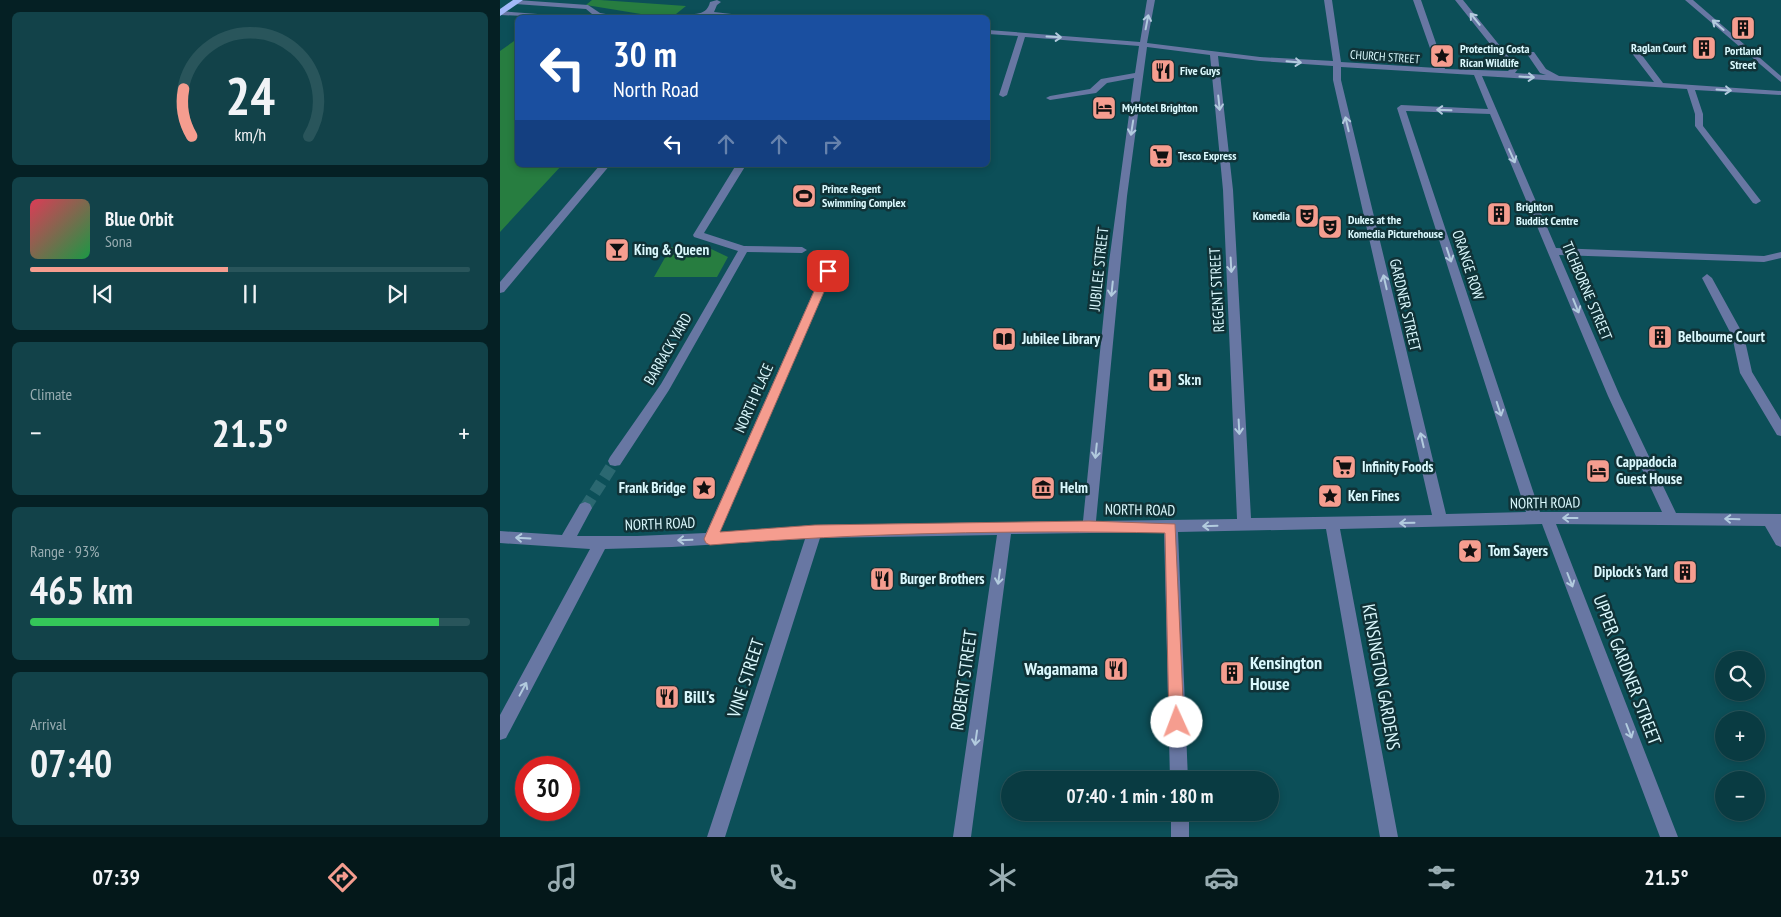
<!DOCTYPE html>
<meta charset="utf-8">
<style>
body{margin:0;font-family:"PT Sans Narrow",sans-serif;background:#124249;color:#f1f3f6;height:100vh;display:flex;flex-direction:column;font-size:19px;white-space:nowrap}
*{box-sizing:border-box;margin:0}
p{font-size:16px;color:#99adb2}
.icon{flex:none;width:28px;height:28px;fill:none;stroke:currentColor;stroke-width:2;stroke-linecap:round;stroke-linejoin:round}
.map{position:relative;flex:1;overflow:hidden}
.panel{display:flex;flex-direction:column;gap:12px;padding:12px;background:#052024;width:500px}
.panel>*{flex:none}
.guide{position:absolute;left:15px;top:15px;width:475px;height:152px;border-radius:8px;box-shadow:0 2px 8px #0003,0 0 0 1px #29555b;background:#1a4fa0;color:#fff;overflow:hidden}
.tools{position:absolute;left:1215px;top:651px;display:grid;gap:10px}
.tools a{display:grid;place-items:center;width:50px;height:50px;border-radius:50%;background:#093b42;box-shadow:0 2px 8px #0003,0 0 0 1px #29555b;font-size:25px}
.speed{position:absolute;left:15px;top:756px;display:flex;gap:10px;font-size:25px;font-weight:700;text-align:center}
.speed>*{display:grid;place-content:center;width:65px;height:65px;border-radius:50%;background:#093b42;box-shadow:0 2px 8px #0003,0 0 0 1px #29555b;line-height:1}
.speed .limit{border:8px solid #d22;background:#fff;color:#111}
.pin{position:absolute;display:grid;place-items:center;width:42px;height:42px;color:#fff;margin:-21px;border-radius:10px;box-shadow:0 2px 8px #0006}
.me{position:absolute;width:55px;margin:-28px;rotate:358deg;stroke-linejoin:round;filter:drop-shadow(0 0 4px #0008)}
.turn{display:flex;align-items:center;gap:18px;height:105px;padding:0 15px;font-size:22px}
.turn .icon{width:65px;height:65px;stroke-width:2.5}
.turn b{display:block;font-size:35px;line-height:42px}
.lanes{display:flex;align-items:center;height:48px;padding:0 15px;background:#0003;justify-content:center;gap:25px;direction:ltr}
.lanes .off{opacity:.35}
.big{font-size:38px;font-weight:800;line-height:1.1}
.panel .card{flex:1;display:flex;flex-direction:column;justify-content:center;gap:8px;min-width:0;padding:0 18px;border-radius:8px;background:#124249}
.panel .dial{align-items:center;gap:0}
.dial svg{height:130px;overflow:visible;fill:none;stroke:#29555b;stroke-width:7;stroke-linecap:round;text-anchor:middle}
.dial text{fill:#f1f3f6;stroke:none}
.song{display:flex;align-items:center;gap:15px}
.cover{width:60px;height:60px;border-radius:8px;background:linear-gradient(135deg,hsl(350 70% 55%),hsl(140 70% 35%))}
.played{height:5px;border-radius:2px;background:linear-gradient(90deg,#f59d8f 45%,#29555b 45%)}
.keys{display:flex;justify-content:space-around;direction:ltr}
.heat{display:flex;justify-content:space-between;align-items:center;font-size:28px;direction:ltr}
.charge{height:8px;border-radius:4px;background:linear-gradient(90deg,#34c759 93%,#29555b 0)}
.trip{position:absolute;left:501px;top:771px;width:278px;height:50px;border-radius:25px;background:#093b42;box-shadow:0 2px 8px #0003,0 0 0 1px #29555b;font-weight:800;line-height:50px;text-align:center}
.tab-bar{display:flex;height:80px;justify-content:space-around;align-items:center;background:#04181a;color:#99adb2}
.tab-bar .icon{width:35px;height:35px}
.tab-bar .active{color:#f59d8f}
.tab-bar b{font-size:22px;color:#f1f3f6}
main{display:flex;flex:1;min-height:0}
.map>svg:first-child{display:block}
.green{fill:#277d40}
.lines{fill:none;stroke-linecap:round;stroke-linejoin:round}
.minor-tunnel{stroke:#2b6871;stroke-width:12;stroke-dasharray:12 6;stroke-linecap:butt}
.minor{fill:#6877a3;fill-rule:evenodd}
.highway{fill:#a3baf9;fill-rule:evenodd}
.oneway{stroke:#b2cbde}
.route{fill:#f59d8f;stroke:#9f665d}
.labels{text-anchor:middle;stroke-width:5;stroke-linejoin:round;paint-order:stroke}
.far-poi-label{font-size:12px;font-weight:bold;fill:#daf8fd;stroke:#103237;text-anchor:start}
.far-street-label{font-size:12px;fill:#daf8fd;stroke:#103237}
.poi-label{font-size:15px;font-weight:bold;fill:#daf8fd;stroke:#103237;text-anchor:start}
.street-label{font-size:15px;fill:#daf8fd;stroke:#103237}
.near-poi-label{font-size:18px;font-weight:bold;fill:#daf8fd;stroke:#103237;text-anchor:start}
.near-street-label{font-size:18px;fill:#daf8fd;stroke:#103237}
</style>
<main>
<section class="panel">
<div class="card dial"><svg viewBox="0 0 100 80">
<path d="M14 69A42 42 0 1 1 86 69"/>
<path d="M14 69A42 42 0 0 1 9 40" stroke="#f59d8f"/>
<text x="50" y="56" font-size="32" font-weight="700">24</text>
<text x="50" y="72" font-size="11">km/h</text>
</svg></div>
<div class="card">
<div class="song"><i class="cover"></i><div><b>Blue Orbit</b><p>Sona</p></div></div>
<div class="played"></div>
<div class="keys"><svg class="icon" aria-label="previous" viewBox="0 0 24 24"><path d="M18 5L8 12l10 7zM5 5v14"/></svg><svg class="icon" aria-label="pause" viewBox="0 0 24 24"><path d="M8 5v14M16 5v14"/></svg><svg class="icon" aria-label="next" viewBox="0 0 24 24"><path d="M6 5l10 7-10 7zM19 5v14"/></svg></div>
</div>
<div class="card"><p>Climate</p>
<div class="heat"><a>−</a><b class="big">21.5°</b><a>+</a></div>
</div>
<div class="card"><p>Range · 93%</p><b class="big">465 km</b><div class="charge"></div></div>
<div class="card"><p>Arrival</p><b class="big">07:40</b></div>
</section>
<div class="map">
<svg width="1281" height="837" viewBox="0 0 1281 837">
<rect width="100%" height="100%" fill="#0c4f58"/>
<path class="green" d="M92,0h8l86,6 -10,8 -29,1 -61,-10z
M17,39l1,126h44l-62,67v-181z
M171,247h36l21,10 -11,20h-63z"/>
<g class="lines">
<path class="minor-tunnel" d="M85,508l30,-47"/>
<path class="minor" d="M17,0l71,5 12,8 29,5h-52l15,-4 -6,-5 -71,-5 -4,-2z
M217,0l4,2 -4,3 -3,7 53,6h-90c13,-7 29,1 33,-16z
M647,0h8l-8,43 113,14 73,4 -9,-61h8l9,62 96,6 -24,-68h8l24,69 63,2 2,-2 -55,-69h8l54,67 1,2 -3,4 31,2 -6,-2 -13,-19 4,-2h3l12,17 13,7 95,6 -23,-30 4,-2h3l25,33 118,8v4l-86,-5 8,24v12l58,75 -5,3 -3,-1 -58,-77v-12l-8,-25 -205,-13 74,172 208,8 17,-4v6l-17,4 -205,-7 61,141 56,117 105,1v33l-5,-2 -11,-19 -209,-2 122,313h-18l-118,-313 -202,5 58,308h-18l-54,-308 -148,3 10,248h-18l-6,-248 -153,2 -40,303h-18l44,-302 -177,3 -95,299h-18l98,-298 -133,8 -67,2 -99,189 -6,2v-25l90,-166 -90,-6v-12l62,4 18,-31 5,-2 5,2 2,4 -15,28h60l69,-3 118,-265 4,-1 5,4 -113,261 95,-7 268,-4 26,-259 25,-184 -27,5 -11,10 -46,7 -4,-2 4,-2 40,-7 11,-10 34,-6 4,-27 -114,-9 -18,58 -4,2 -4,-2 19,-59 -30,-2v-4l152,12zM647,47l63,8 13,135 14,329 -141,2 31,-325zM718,56l42,5 73,5v14l99,435 -181,3 -18,-328zM841,67l133,8 14,34 -87,-4 -4,3 129,404 -80,2 -105,-434zM906,111l84,3 118,282 54,116h-122z
M1185,0h8l88,76v6z
M0,11l64,5 3,2 -67,-3z
M100,165h10l-106,127 -4,1v-11z
M236,165h10l-42,68 40,13 58,1 5,3 -5,3 -55,-1 -78,138 -49,75 -5,1 -5,-1 -2,-4 2,-4 51,-73 77,-133 -44,-14 -1,-2z
M1207,274l5,4 32,58 8,36 29,48v16l-4,-1 -37,-62 -8,-37 -30,-58z
M671,812h18v25h-18z"/>
<path class="highway" d="M13,0h10l-23,16v-7z"/>
</g>
<defs><path id="oneway-shaft" d="M-6 0H5M1.5-3L5.5 0L1.5 3" fill="none" stroke-width="1.6" stroke-linecap="round" stroke-linejoin="round" transform="scale(1.25)"/></defs>
<g class="oneway">
<use href="#oneway-shaft" transform="translate(975 19) rotate(-129)"/>
<use href="#oneway-shaft" transform="translate(647 22) rotate(-79)"/>
<use href="#oneway-shaft" transform="translate(1218 25) rotate(-139)"/>
<use href="#oneway-shaft" transform="translate(554 37) rotate(3)"/>
<use href="#oneway-shaft" transform="translate(794 62) rotate(5)"/>
<use href="#oneway-shaft" transform="translate(1027 77) rotate(3)"/>
<use href="#oneway-shaft" transform="translate(1224 90) rotate(4)"/>
<use href="#oneway-shaft" transform="translate(719 103) rotate(84)"/>
<use href="#oneway-shaft" transform="translate(944 110) rotate(-178)"/>
<use href="#oneway-shaft" transform="translate(847 124) rotate(-103)"/>
<use href="#oneway-shaft" transform="translate(632 128) rotate(99)"/>
<use href="#oneway-shaft" transform="translate(1012 156) rotate(66)"/>
<use href="#oneway-shaft" transform="translate(949 255) rotate(72)"/>
<use href="#oneway-shaft" transform="translate(731 265) rotate(87)"/>
<use href="#oneway-shaft" transform="translate(885 282) rotate(-103)"/>
<use href="#oneway-shaft" transform="translate(612 289) rotate(96)"/>
<use href="#oneway-shaft" transform="translate(1076 306) rotate(68)"/>
<use href="#oneway-shaft" transform="translate(999 409) rotate(72)"/>
<use href="#oneway-shaft" transform="translate(739 427) rotate(87)"/>
<use href="#oneway-shaft" transform="translate(922 440) rotate(-103)"/>
<use href="#oneway-shaft" transform="translate(596 451) rotate(96)"/>
<use href="#oneway-shaft" transform="translate(1070 518) rotate(180)"/>
<use href="#oneway-shaft" transform="translate(1232 519) rotate(-178)"/>
<use href="#oneway-shaft" transform="translate(907 523) rotate(179)"/>
<use href="#oneway-shaft" transform="translate(710 526) rotate(178)"/>
<use href="#oneway-shaft" transform="translate(23 538) rotate(-177)"/>
<use href="#oneway-shaft" transform="translate(185 540) rotate(178)"/>
<use href="#oneway-shaft" transform="translate(499 577) rotate(98)"/>
<use href="#oneway-shaft" transform="translate(1070 580) rotate(69)"/>
<use href="#oneway-shaft" transform="translate(23 689) rotate(-62)"/>
<use href="#oneway-shaft" transform="translate(1129 731) rotate(69)"/>
<use href="#oneway-shaft" transform="translate(476 738) rotate(98)"/>
</g>
<path class="route" d="M328,267l5,4 -113,261 95,-7 274,-4 86,3 9,198 -2,5 -5,2 -5,-2 -3,-5 -4,-189c-152,-3 -304,0 -455,12l-4,-2 -2,-4 119,-268z"/>
<defs>
<symbol id="building-square" viewBox="-11 -11 22 22"><rect x="-9" y="-9" width="18" height="18" rx="4" fill="#f59d8f" stroke="#103237"/><path d="M-4-6H4V6H1V3H-1V6H-4ZM-2.5-4.3h1.7v1.8h-1.7ZM.8-4.3h1.7v1.8H.8ZM-2.5-1h1.7V.8h-1.7ZM.8-1h1.7V.8H.8Z" fill="#111"/></symbol>
<symbol id="sight-square" viewBox="-11 -11 22 22"><rect x="-9" y="-9" width="18" height="18" rx="4" fill="#f59d8f" stroke="#103237"/><path d="M0-6L1.8-2.2L6-1.7L2.9 1.2L3.7 5.4L0 3.3L-3.7 5.4L-2.9 1.2L-6-1.7L-1.8-2.2Z" fill="#111"/></symbol>
<symbol id="restaurant-square" viewBox="-11 -11 22 22"><rect x="-9" y="-9" width="18" height="18" rx="4" fill="#f59d8f" stroke="#103237"/><path d="M-5-6h1v4h1v-4h1v4h1v-4h1v5L-1.5 .5V6h-2V.5L-5-1ZM5-6V6H3V1.5H1.5Q1.5-4 5-6Z" fill="#111"/></symbol>
<symbol id="hotel-square" viewBox="-11 -11 22 22"><rect x="-9" y="-9" width="18" height="18" rx="4" fill="#f59d8f" stroke="#103237"/><path d="M-6-4.5h1.5V1H6V5H4.5V3h-9V5H-6ZM-4 0a1.8 1.8 0 1 1 3.6 0ZM.5 0V-2.5h3Q6-2.5 6 0Z" fill="#111"/></symbol>
<symbol id="supermarket-square" viewBox="-11 -11 22 22"><rect x="-9" y="-9" width="18" height="18" rx="4" fill="#f59d8f" stroke="#103237"/><path d="M-6-5.5h2.5l.6 2H6L4.5 2H-2.5L-4.4-4H-6ZM-1.5 3.2a1.3 1.3 0 1 0 .1 0ZM3 3.2a1.3 1.3 0 1 0 .1 0Z" fill="#111"/></symbol>
<symbol id="stadium-square" viewBox="-11 -11 22 22"><rect x="-9" y="-9" width="18" height="18" rx="4" fill="#f59d8f" stroke="#103237"/><path d="M0-5a6.5 5 0 1 0 0 10a6.5 5 0 1 0 0-10ZM-3.5-1.8h7v3.6h-7Z" fill="#111"/></symbol>
<symbol id="theatre-square" viewBox="-11 -11 22 22"><rect x="-9" y="-9" width="18" height="18" rx="4" fill="#f59d8f" stroke="#103237"/><path d="M-5-5.5Q0-4 5-5.5V0Q5 5 0 6Q-5 5-5 0ZM-3.3-2.5H-1v1.5H-3.3ZM1-2.5H3.3v1.5H1ZM-2.8 1Q0 5.5 2.8 1Z" fill="#111"/></symbol>
<symbol id="bar-square" viewBox="-11 -11 22 22"><rect x="-9" y="-9" width="18" height="18" rx="4" fill="#f59d8f" stroke="#103237"/><path d="M-6-5H6L.8 .8V4.5H3.5V6h-7V4.5H-.8V.8Z" fill="#111"/></symbol>
<symbol id="library-square" viewBox="-11 -11 22 22"><rect x="-9" y="-9" width="18" height="18" rx="4" fill="#f59d8f" stroke="#103237"/><path d="M-6-4Q-3-5.5-.7-3.5V5Q-3 3-6 4ZM6-4Q3-5.5 .7-3.5V5Q3 3 6 4Z" fill="#111"/></symbol>
<symbol id="hospital-square" viewBox="-11 -11 22 22"><rect x="-9" y="-9" width="18" height="18" rx="4" fill="#f59d8f" stroke="#103237"/><path d="M-5-5h3v3.5h4V-5h3V5h-3V1.5h-4V5h-3Z" fill="#111"/></symbol>
<symbol id="museum-square" viewBox="-11 -11 22 22"><rect x="-9" y="-9" width="18" height="18" rx="4" fill="#f59d8f" stroke="#103237"/><path d="M0-6L6-3V-2H-6V-3ZM-5-1h2V3h-2ZM-1-1h2V3h-2ZM3-1h2V3H3ZM-6 4H6V6H-6Z" fill="#111"/></symbol>
</defs>
<g fill-rule="evenodd">
<use href="#building-square" x="1229" y="14" width="28" height="28"/>
<use href="#building-square" x="1190" y="34" width="28" height="28"/>
<use href="#sight-square" x="928" y="42" width="28" height="28"/>
<use href="#restaurant-square" x="649" y="57" width="28" height="28"/>
<use href="#hotel-square" x="590" y="94" width="28" height="28"/>
<use href="#supermarket-square" x="647" y="142" width="28" height="28"/>
<use href="#stadium-square" x="290" y="182" width="28" height="28"/>
<use href="#building-square" x="985" y="200" width="28" height="28"/>
<use href="#theatre-square" x="793" y="202" width="28" height="28"/>
<use href="#theatre-square" x="816" y="213" width="28" height="28"/>
<use href="#bar-square" x="103" y="236" width="28" height="28"/>
<use href="#building-square" x="1146" y="323" width="28" height="28"/>
<use href="#library-square" x="490" y="325" width="28" height="28"/>
<use href="#hospital-square" x="646" y="366" width="28" height="28"/>
<use href="#supermarket-square" x="830" y="453" width="28" height="28"/>
<use href="#hotel-square" x="1084" y="457" width="28" height="28"/>
<use href="#sight-square" x="190" y="474" width="28" height="28"/>
<use href="#museum-square" x="529" y="474" width="28" height="28"/>
<use href="#sight-square" x="816" y="482" width="28" height="28"/>
<use href="#sight-square" x="956" y="537" width="28" height="28"/>
<use href="#building-square" x="1171" y="558" width="28" height="28"/>
<use href="#restaurant-square" x="368" y="565" width="28" height="28"/>
<use href="#restaurant-square" x="602" y="655" width="28" height="28"/>
<use href="#building-square" x="718" y="659" width="28" height="28"/>
<use href="#restaurant-square" x="153" y="683" width="28" height="28"/>
</g>
<g class="labels">
<g class="far-poi-label">
<text x="1186" y="52" text-anchor="end">Raglan Court</text>
<text x="960" y="53">Protecting Costa<tspan x="960" dy="14">Rican Wildlife</tspan></text>
<text x="1243" y="55" text-anchor="middle">Portland<tspan x="1243" dy="14">Street</tspan></text>
<text x="680" y="75">Five Guys</text>
<text x="622" y="112">MyHotel Brighton</text>
<text x="678" y="160">Tesco Express</text>
<text x="322" y="193">Prince Regent<tspan x="322" dy="14">Swimming Complex</tspan></text>
<text x="1016" y="211">Brighton<tspan x="1016" dy="14">Buddist Centre</tspan></text>
<text x="790" y="220" text-anchor="end">Komedia</text>
<text x="848" y="224">Dukes at the<tspan x="848" dy="14">Komedia Picturehouse</tspan></text>
</g>
<g class="far-street-label">
<text transform="translate(885 57) rotate(4)" y="4">CHURCH STREET</text>
</g>
<g class="poi-label">
<text x="134" y="255">King &amp; Queen</text>
<text x="1178" y="342">Belbourne Court</text>
<text x="522" y="344">Jubilee Library</text>
<text x="678" y="385">Sk:n</text>
<text x="1116" y="467">Cappadocia<tspan x="1116" dy="17">Guest House</tspan></text>
<text x="862" y="472">Infinity Foods</text>
<text x="186" y="493" text-anchor="end">Frank Bridge</text>
<text x="560" y="493">Helm</text>
<text x="848" y="501">Ken Fines</text>
<text x="988" y="556">Tom Sayers</text>
<text x="1168" y="577" text-anchor="end">Diplock's Yard</text>
<text x="400" y="584">Burger Brothers</text>
</g>
<g class="street-label">
<text transform="translate(968 265) rotate(72)" y="5">ORANGE ROW</text>
<text transform="translate(599 269) rotate(-84)" y="5">JUBILEE STREET</text>
<text transform="translate(717 290) rotate(-93)" y="5">REGENT STREET</text>
<text transform="translate(1087 291) rotate(67)" y="5">TICHBORNE STREET</text>
<text transform="translate(905 305) rotate(77)" y="5">GARDNER STREET</text>
<text transform="translate(168 349) rotate(-60)" y="5">BARRACK YARD</text>
<text transform="translate(254 398) rotate(-66)" y="5">NORTH PLACE</text>
<text transform="translate(1045 503) rotate(-1)" y="5">NORTH ROAD</text>
<text transform="translate(640 510) rotate(1)" y="5">NORTH ROAD</text>
<text transform="translate(160 524) rotate(-2)" y="5">NORTH ROAD</text>
</g>
<g class="near-poi-label">
<text x="750" y="669">Kensington<tspan x="750" dy="21">House</tspan></text>
<text x="598" y="675" text-anchor="end">Wagamama</text>
<text x="184" y="703">Bill's</text>
</g>
<g class="near-street-label">
<text transform="translate(1127 670) rotate(69)" y="6">UPPER GARDNER STREET</text>
<text transform="translate(881 677) rotate(80)" y="6">KENSINGTON GARDENS</text>
<text transform="translate(246 678) rotate(-72)" y="6">VINE STREET</text>
<text transform="translate(464 680) rotate(-82)" y="6">ROBERT STREET</text>
</g>
</g>
</svg>
<div class="tools">
<a><svg class="icon" aria-label="search" viewBox="0 0 24 24"><circle cx="10" cy="10" r="6"/><path d="M15 15l6 6"/></svg></a>
<a>+</a>
<a>−</a>
</div>
<div class="speed"><div class="limit">30</div></div>
<div class="pin" style="left:328px;top:271px;background:#d93025"><svg class="icon" aria-label="arrive" viewBox="0 0 24 24"><path d="M6 21V4h12l-3 4 3 4H6"/></svg></div>
<svg class="me" style="left:677px;top:722px" viewBox="-20 -20 40 40"><circle r="19" fill="#fff"/><path d="M0-13L10 11 0 6-10 11z" fill="#f59d8f"/></svg>
<div class="trip">07:40 · 1 min · 180 m</div>
<div class="guide">
<div class="turn"><svg class="icon" aria-label="left" viewBox="0 0 24 24"><path d="M17 20v-9H6M10 6l-5 5 5 5"/></svg><div><b>30 m</b>North Road</div></div>
<div class="lanes"><svg class="icon" aria-label="left" viewBox="0 0 24 24"><path d="M17 20v-9H6M10 6l-5 5 5 5"/></svg><svg class="icon off" aria-label="ahead" viewBox="0 0 24 24"><path d="M12 20V5M6 11l6-6 6 6"/></svg><svg class="icon off" aria-label="ahead" viewBox="0 0 24 24"><path d="M12 20V5M6 11l6-6 6 6"/></svg><svg class="icon off" aria-label="right" viewBox="0 0 24 24"><path d="M7 20v-9h11M14 6l5 5-5 5"/></svg></div>
</div>
</div>
</main>
<nav class="tab-bar">
<b>07:39</b>
<svg class="icon active" aria-label="directions" viewBox="0 0 24 24"><path d="M12 3l9 9-9 9-9-9zM9 14v-3h6M13 9l2 2-2 2"/></svg>
<svg class="icon" aria-label="music" viewBox="0 0 24 24"><path d="M9 18V5l10-2v13"/><circle cx="6" cy="18" r="3"/><circle cx="16" cy="16" r="3"/></svg>
<svg class="icon" aria-label="phone" viewBox="0 0 24 24"><path d="M5 4h4l2 5-3 2q2 4 5 5l2-3 5 2v4C11 20 4 13 5 4z"/></svg>
<svg class="icon" aria-label="climate" viewBox="0 0 24 24"><path d="M12 3v18M4 7l16 10M4 17L20 7"/></svg>
<svg class="icon" aria-label="car" viewBox="0 0 24 24"><path d="M5 17H2v-5l4-1 3-4h7l3 4 3 1v5h-3M9 17h6M6 11h13"/><circle cx="7" cy="17" r="2"/><circle cx="17" cy="17" r="2"/></svg>
<svg class="icon" aria-label="filters" viewBox="0 0 24 24"><path d="M4 7h16M4 17h16"/><circle cx="9" cy="7" r="2"/><circle cx="15" cy="17" r="2"/></svg>
<b>21.5°</b>
</nav>
